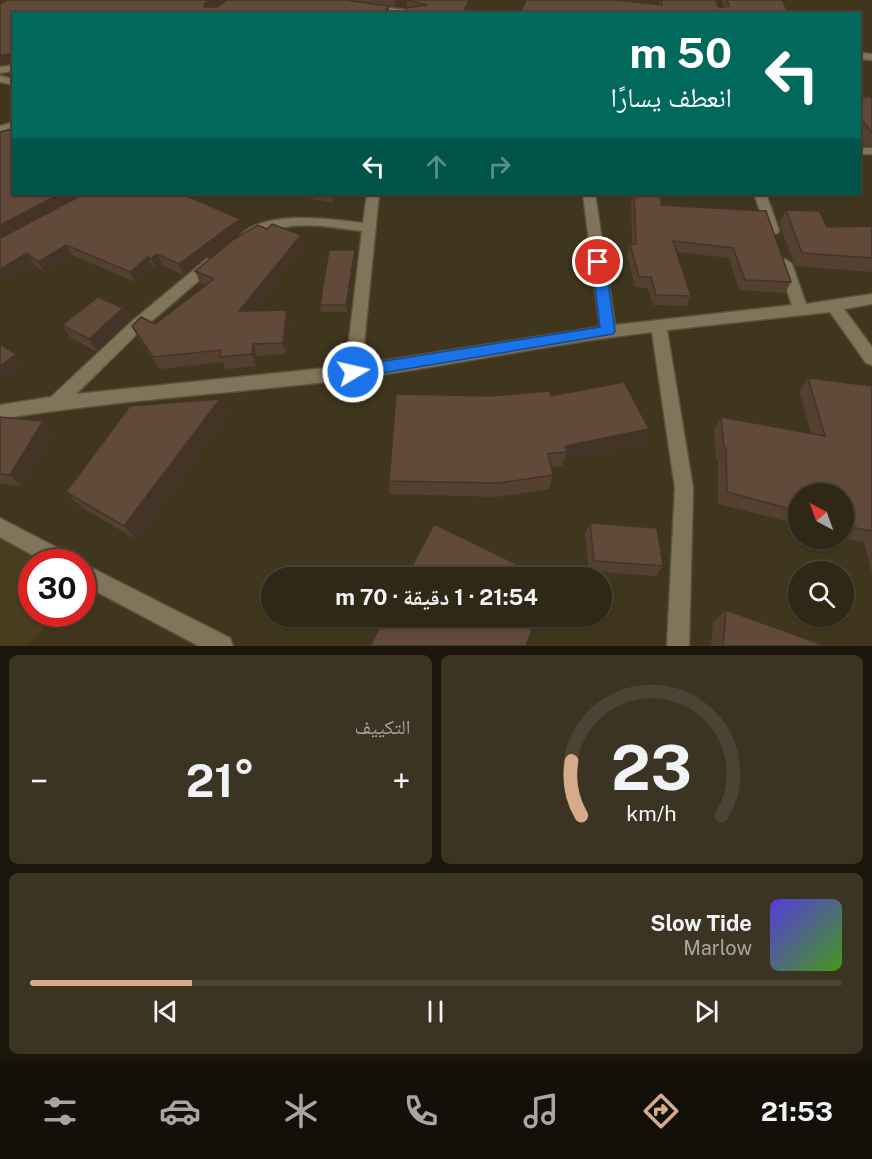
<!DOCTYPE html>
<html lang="ar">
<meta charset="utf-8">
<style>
body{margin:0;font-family:"Public Sans","Noto Naskh Arabic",sans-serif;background:#3b3423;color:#f1f3f6;direction:rtl;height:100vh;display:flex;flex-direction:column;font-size:22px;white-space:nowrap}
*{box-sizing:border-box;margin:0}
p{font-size:20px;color:#a7a6a1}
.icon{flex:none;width:33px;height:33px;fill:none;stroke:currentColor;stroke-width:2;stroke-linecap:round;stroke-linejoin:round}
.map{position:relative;height:646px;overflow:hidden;direction:ltr}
.panel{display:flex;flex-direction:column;gap:9px;padding:9px;background:#1a160c;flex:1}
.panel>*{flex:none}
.top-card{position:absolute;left:12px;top:12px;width:849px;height:183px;border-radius:0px;box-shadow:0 2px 4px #0004,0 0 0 2px #4a4435;direction:rtl;background:#00695c;color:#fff;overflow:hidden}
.needle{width:39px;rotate:319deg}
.controls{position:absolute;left:788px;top:483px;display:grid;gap:12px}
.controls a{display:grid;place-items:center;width:66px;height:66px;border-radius:50%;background:#2f2816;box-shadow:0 2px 4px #0004,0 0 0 2px #4a4435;font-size:30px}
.speed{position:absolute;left:18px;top:549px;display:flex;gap:12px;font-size:30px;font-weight:700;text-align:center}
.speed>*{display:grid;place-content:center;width:78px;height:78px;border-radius:50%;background:#2f2816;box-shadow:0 2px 4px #0004,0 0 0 2px #4a4435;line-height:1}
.speed .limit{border:9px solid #d22;background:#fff;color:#111}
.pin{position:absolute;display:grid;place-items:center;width:51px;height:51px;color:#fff;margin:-26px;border:3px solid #fff;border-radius:50%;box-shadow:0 2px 6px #0007}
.me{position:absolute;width:66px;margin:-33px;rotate:81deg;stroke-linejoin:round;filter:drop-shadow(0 0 4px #0008)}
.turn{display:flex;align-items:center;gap:21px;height:126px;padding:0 30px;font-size:27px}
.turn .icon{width:78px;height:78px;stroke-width:2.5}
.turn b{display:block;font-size:42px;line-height:51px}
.lanes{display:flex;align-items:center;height:57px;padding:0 30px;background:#0003;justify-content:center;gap:30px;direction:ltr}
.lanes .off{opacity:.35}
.big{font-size:45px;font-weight:700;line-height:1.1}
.panel .tile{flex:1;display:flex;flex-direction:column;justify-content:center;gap:9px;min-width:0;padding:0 21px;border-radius:9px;background:#3b3423}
.panel .dial{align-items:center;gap:0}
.dial svg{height:156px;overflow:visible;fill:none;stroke:#4a4435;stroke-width:7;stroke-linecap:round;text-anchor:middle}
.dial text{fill:#f1f3f6;stroke:none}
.song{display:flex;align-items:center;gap:18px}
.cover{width:72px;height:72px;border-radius:9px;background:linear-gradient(135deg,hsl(250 70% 55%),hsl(100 70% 35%))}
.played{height:6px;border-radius:3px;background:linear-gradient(90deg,#d6ab8b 20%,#4a4435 20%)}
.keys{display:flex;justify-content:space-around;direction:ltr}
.heat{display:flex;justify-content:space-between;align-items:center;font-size:33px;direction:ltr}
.panel .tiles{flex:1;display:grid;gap:9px;grid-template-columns:1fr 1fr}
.tile:last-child{grid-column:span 2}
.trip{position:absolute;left:261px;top:567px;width:351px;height:60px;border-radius:30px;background:#2f2816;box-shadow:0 2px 4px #0004,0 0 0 2px #4a4435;font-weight:700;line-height:60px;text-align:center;direction:rtl}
.tab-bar{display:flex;height:96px;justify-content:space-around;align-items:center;background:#131009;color:#a7a6a1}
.tab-bar .icon{width:42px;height:42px}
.tab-bar .on{color:#d6ab8b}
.tab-bar b{font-size:27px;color:#f1f3f6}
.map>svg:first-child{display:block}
.built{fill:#4a3d1d}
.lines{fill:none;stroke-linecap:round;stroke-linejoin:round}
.minor-casing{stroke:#5b533c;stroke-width:3}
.minor{fill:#80755b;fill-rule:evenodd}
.wall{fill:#534031}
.shaded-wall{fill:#443428}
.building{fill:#614a39;stroke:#443428;stroke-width:1.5}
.route{fill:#1a73e8;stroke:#114b97;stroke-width:1.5}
</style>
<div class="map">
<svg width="872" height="646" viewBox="0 0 872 646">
<rect width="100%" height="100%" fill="#3f361d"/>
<path class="built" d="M0,531l58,31h-26v52h27l-34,32h-25z"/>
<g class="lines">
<defs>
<path id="minor" d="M368,5l53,7 4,2h-27l-33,-5v-4z
M860,53l12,1v6l-12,-1z
M14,65v6l-14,2v-6z
M0,76l14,3v6l-14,-3z
M14,122v7l-14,3v-6z
M860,148h12v6h-12z
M367,194h12l-17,170 238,-37 -17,-133h12l20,131 177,-20 -14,-41 7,-5 7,5 14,40 66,-10v10l-28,5 28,38v18l-6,-2 -36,-51 -163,18 26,158 -4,158h-22l8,-158 -23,-156c-100,11 -200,34 -300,47 -117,14 -235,21 -352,40v-14l51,-8 79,-74 77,-64h10l2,3 -2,3 -77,66 -64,63 270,-28 16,-135c-27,-3 -57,-10 -85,-2 -11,3 -20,9 -31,12l-7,-4c24,-28 92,-18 124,-14z
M754,194h12l13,36 -1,3 -5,1 -6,-4z
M0,518l71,37 3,7h-29l-45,-25z
M82,563l148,75 3,8h-34l-117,-62z"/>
</defs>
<use href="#minor" class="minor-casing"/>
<use href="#minor" class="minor"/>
</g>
<path class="wall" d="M0,0h223l-9,7h3l10,-7h174l-6,7 -6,-1 -375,8v50l-1,-1 -13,2z
M407,0h66l-7,14h-60z
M659,0h56l4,8 4,-1 -1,-4 1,-3h59l7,14 -130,-9z
M860,97h12v49h-7l-5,-8z
M14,194l226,25 3,10 -60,46 -21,-10 -6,4 -3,-1 -18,14 -63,-27 -28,17 -10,-8 -34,19z
M288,194h52l-7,9z
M631,194h30v11l130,77 -6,11 -46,-3 -10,-32 -52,-6 14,44 -4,10 -34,-1 -5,-17 -13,-1 -8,-32 3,-11h2z
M786,210l41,17 45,-1v46l-77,-6 -16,-43z
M303,247l-50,64 37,10 -4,33 -29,2 -1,10 -31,3 -2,-7 -63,7 -22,-31 -6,-12 23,-2 51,-39 -6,-2 -5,-12z
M356,257l-9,55h-26l-1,-7z
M123,308l7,13 -33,31 -26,-14 -9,-13z
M808,378l64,8v188l-8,-32 -21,-4v-44h-45v30l-80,-20v-44h-2l-2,-31 7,-12 90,16 -12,-42z
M490,396h61l98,33 -6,15 -79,15 -2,7 -11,1 2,8 -4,14 -52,8 -107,-3 -1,-13z
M220,399l8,17 -91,124 -56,-33 -15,-15z
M0,417l43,4 10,12 -31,53 -22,-2z
M590,523l73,43 -7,10 -67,-5 -4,-37z
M726,610l100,36h-115l2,-24z"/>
<path class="shaded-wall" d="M0,0h8l-8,5z
M209,0h14l-16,12 -3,-5v-3z
M395,0h6l-6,7z
M469,0h4l-7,14h-4z
M389,6v8h-6z
M9,54l4,9 -13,2v-10z
M60,194h24l-84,45v-14z
M334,194h6l-7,9 -1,-7z
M240,219l3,10 -60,46 -4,-11z
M301,235l2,12 -60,76 -4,-12z
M66,245l6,10 -28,17 -6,-10z
M355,250l1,7 -9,55 -1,-7z
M27,253l7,11 -34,19v-14z
M157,254l5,11 -6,4 -5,-10z
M148,257l5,11 -18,14 -5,-10z
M123,308l7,13 -33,31 -8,-13z
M287,310l3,11 -4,33 -3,-11z
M253,344l4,12 -1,10 -4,-12z
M16,354l8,10 -24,19v-17z
M220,399l8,17 -91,124 -13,-14z
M43,421l10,12 -31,53 -12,-11z
M649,429l-6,15 -79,15 3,-7 -2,-6z"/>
<path class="building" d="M7,0h202l-5,4v3h13l10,-7h119l43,6 -6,8h-369v46h-3l-2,-6 -9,1v-51z
M407,0h62l-7,14h-56v-6l21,-3z
M526,0h88l48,5 -1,-5h54l4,8 10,-2 -2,-6h55l7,14h-269z
M860,97h12v36l-12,-16z
M11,129l3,5v60h46l-60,31v-93z
M84,194h98l58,25 -61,45 -22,-10 -6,5 -3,-2 -18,15 -64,-27 -28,17 -11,-9 -27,16v-31z
M319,194h15l-2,2z
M634,194h27v11l105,6 25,71 -46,-2 -12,-32 -60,-7 18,55 -35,-1 -5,-18h-12l-9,-33h6z
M786,210l33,1 8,16 45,-1v32l-70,-5z
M272,224l29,11 -62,76 48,-1 -4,33 -30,1 -1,10 -32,3 1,-7 -68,7 -21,-31 9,-9 14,7 59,-45 -19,-8 39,-32 24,-14 9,4z
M329,250h26l-9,55h-26z
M98,297l25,11 -34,31 -27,-14z
M0,344l16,10 -16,12z
M808,378l64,8v145l-21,-4 -1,-3 -7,-2v-28h-45v17l-71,-19 -1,-44h-2l-3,-31 104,19z
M624,382l25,47 -84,17 2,6 -19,2 5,21 -54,8 -110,-2 7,-87 94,2 59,-5 2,5z
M220,399l-96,127 -58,-34 64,-86z
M0,417l43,4 -33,54 -10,-1z
M590,523l67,5 6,38 -69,-5z
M434,524l111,54h-139z
M726,610l100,36h-103z
M386,616h151l-11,30h-156z"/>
<path class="route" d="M598,258l7,4 10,69 -2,3 -260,44 -7,-6 7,-6 247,-39 -8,-65z"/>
</svg>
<div class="controls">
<a><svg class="needle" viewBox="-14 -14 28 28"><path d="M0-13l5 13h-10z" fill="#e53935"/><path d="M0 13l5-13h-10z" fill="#a7a6a1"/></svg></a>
<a><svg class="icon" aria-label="search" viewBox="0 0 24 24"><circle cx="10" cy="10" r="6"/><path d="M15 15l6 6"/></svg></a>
</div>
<div class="speed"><div class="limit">30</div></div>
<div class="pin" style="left:598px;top:262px;background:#d93025"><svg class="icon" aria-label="arrive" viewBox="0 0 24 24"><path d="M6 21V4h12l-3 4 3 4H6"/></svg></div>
<svg class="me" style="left:353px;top:372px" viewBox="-20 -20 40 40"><circle r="17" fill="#1a73e8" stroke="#fff" stroke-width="3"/><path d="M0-11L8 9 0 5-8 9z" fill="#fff"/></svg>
<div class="trip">21:54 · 1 دقيقة · 70 m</div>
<div class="top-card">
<div class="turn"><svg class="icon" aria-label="left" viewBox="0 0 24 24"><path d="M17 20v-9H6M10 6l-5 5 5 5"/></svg><div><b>50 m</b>انعطف يسارًا</div></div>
<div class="lanes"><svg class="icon" aria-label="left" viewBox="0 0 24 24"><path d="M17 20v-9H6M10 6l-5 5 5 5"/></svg><svg class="icon off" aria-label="ahead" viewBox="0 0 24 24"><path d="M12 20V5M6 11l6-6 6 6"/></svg><svg class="icon off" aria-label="right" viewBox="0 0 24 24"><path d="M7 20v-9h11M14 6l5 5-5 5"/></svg></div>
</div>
</div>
<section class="panel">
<div class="tiles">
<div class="tile dial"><svg viewBox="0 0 100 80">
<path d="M14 69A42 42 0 1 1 86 69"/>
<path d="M14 69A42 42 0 0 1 9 41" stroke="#d6ab8b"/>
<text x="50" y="56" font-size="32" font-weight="700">23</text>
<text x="50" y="72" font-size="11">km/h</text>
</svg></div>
<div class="tile"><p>التكييف</p>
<div class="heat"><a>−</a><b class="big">21°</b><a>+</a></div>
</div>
<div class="tile">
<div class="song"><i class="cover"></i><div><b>Slow Tide</b><p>Marlow</p></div></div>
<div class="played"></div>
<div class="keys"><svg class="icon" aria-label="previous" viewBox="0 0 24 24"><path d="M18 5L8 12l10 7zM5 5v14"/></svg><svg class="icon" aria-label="pause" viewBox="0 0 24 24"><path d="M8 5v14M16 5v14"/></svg><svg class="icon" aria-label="next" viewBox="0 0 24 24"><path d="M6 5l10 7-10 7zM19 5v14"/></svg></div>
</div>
</div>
</section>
<nav class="tab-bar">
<b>21:53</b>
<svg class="icon on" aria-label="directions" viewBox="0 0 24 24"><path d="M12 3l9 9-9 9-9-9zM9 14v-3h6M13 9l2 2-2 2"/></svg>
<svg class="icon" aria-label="music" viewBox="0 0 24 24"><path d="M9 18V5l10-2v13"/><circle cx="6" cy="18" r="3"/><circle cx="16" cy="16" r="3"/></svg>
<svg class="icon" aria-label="phone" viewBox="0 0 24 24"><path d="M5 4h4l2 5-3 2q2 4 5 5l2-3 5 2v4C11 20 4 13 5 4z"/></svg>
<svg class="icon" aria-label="climate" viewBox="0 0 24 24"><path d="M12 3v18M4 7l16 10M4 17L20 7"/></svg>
<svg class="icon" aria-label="car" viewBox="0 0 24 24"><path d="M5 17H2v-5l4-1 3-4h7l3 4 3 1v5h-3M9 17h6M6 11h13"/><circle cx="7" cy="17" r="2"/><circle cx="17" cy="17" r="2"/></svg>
<svg class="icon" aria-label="filters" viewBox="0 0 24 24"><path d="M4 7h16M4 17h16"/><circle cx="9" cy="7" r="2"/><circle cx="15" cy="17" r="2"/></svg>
</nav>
